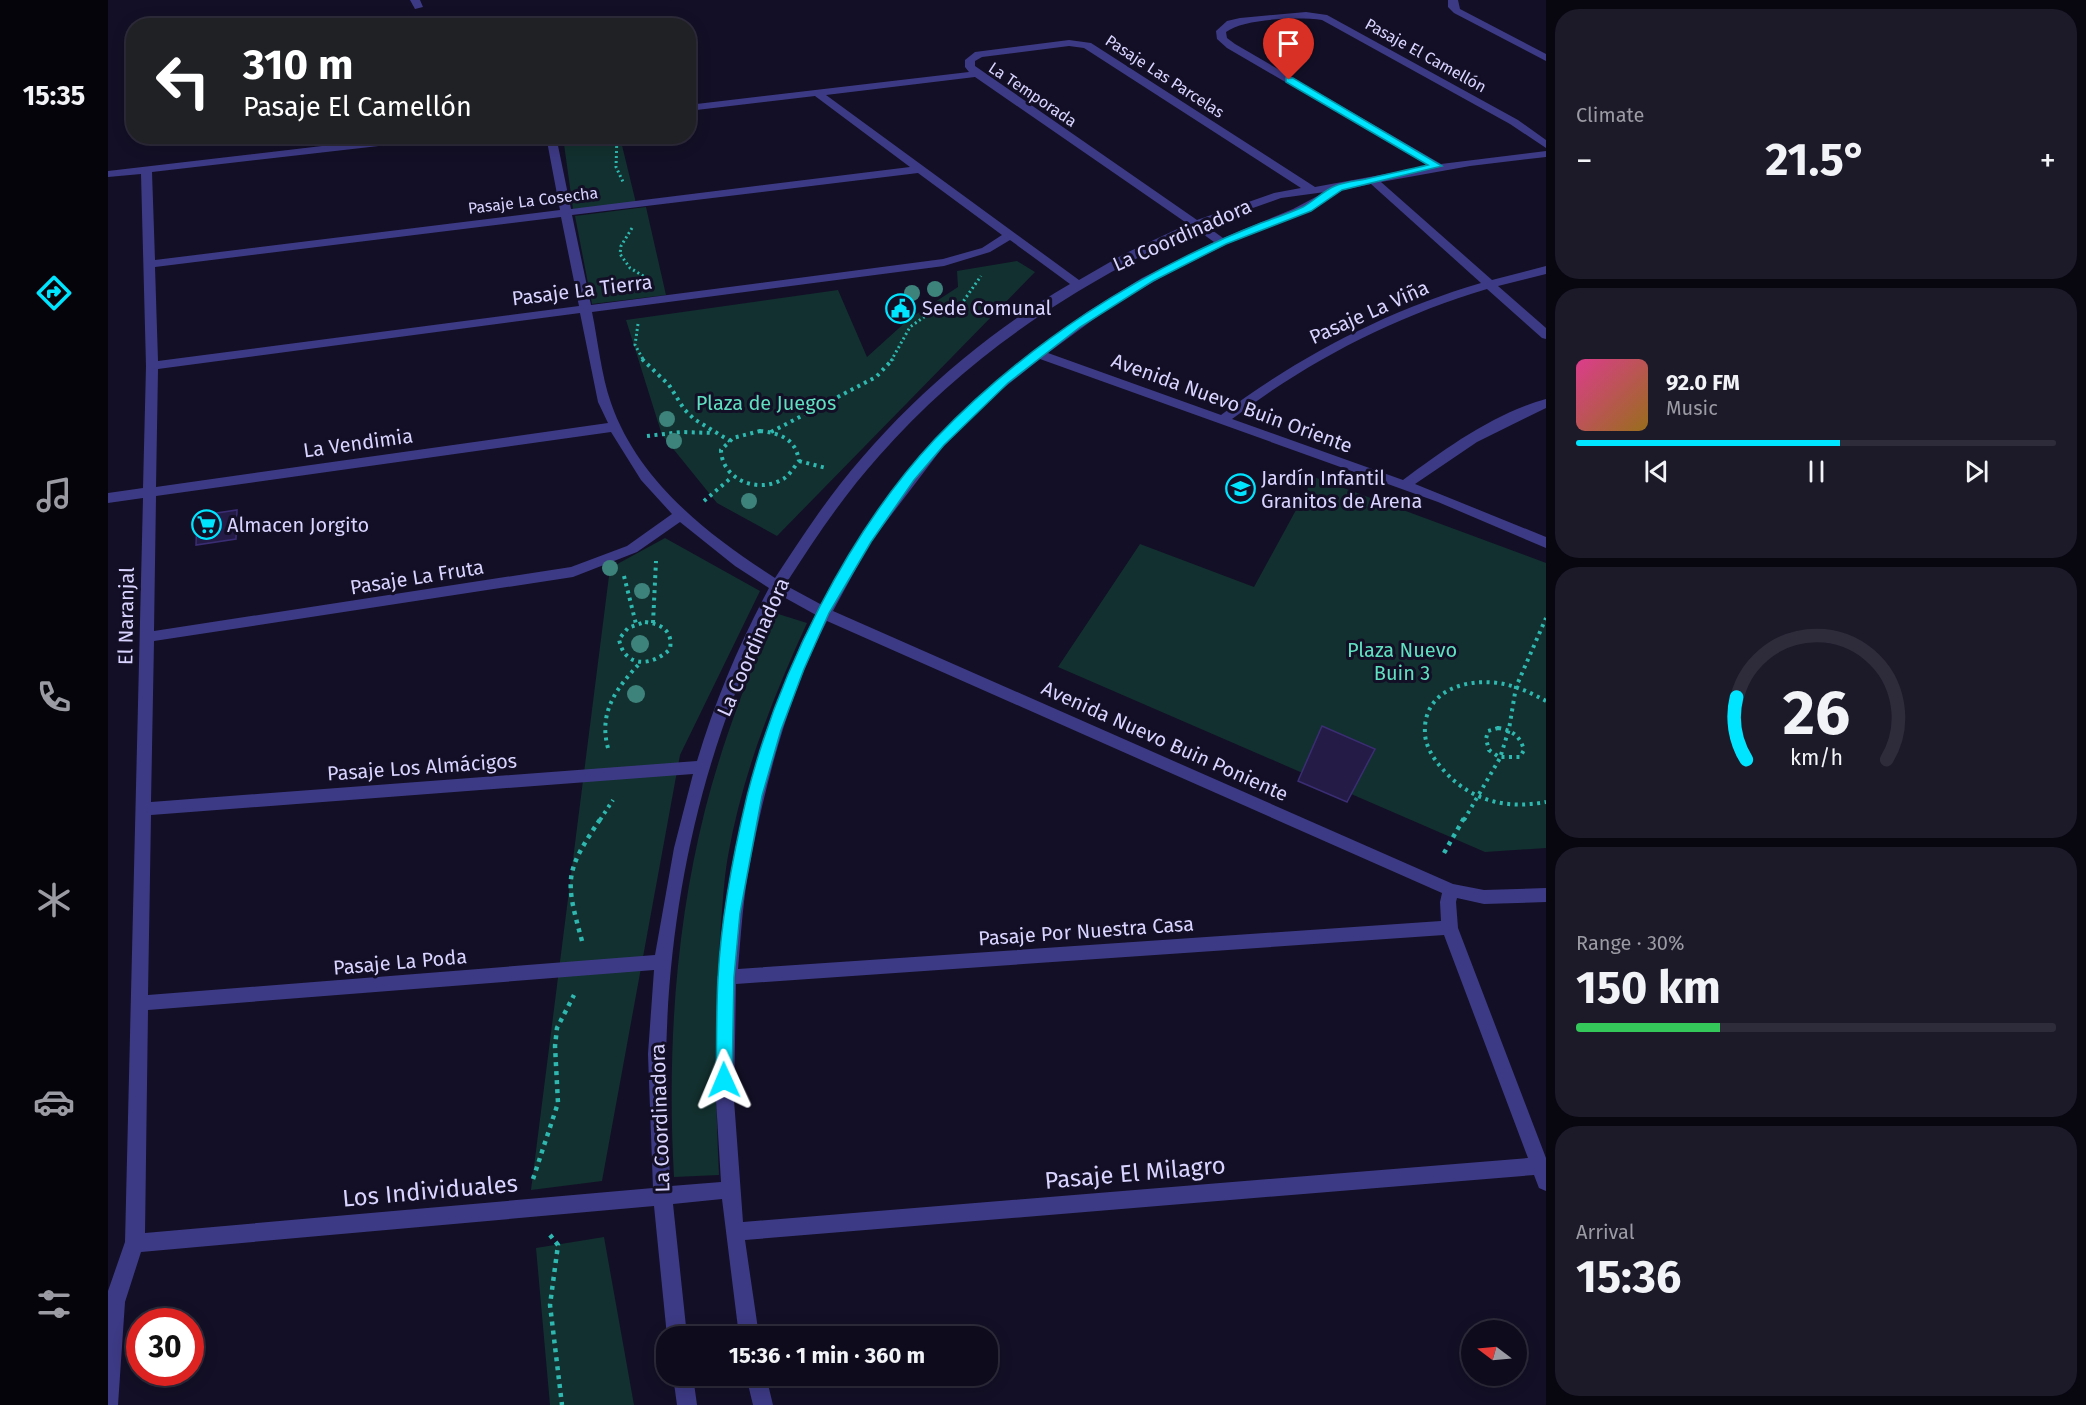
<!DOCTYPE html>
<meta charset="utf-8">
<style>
body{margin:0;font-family:"Fira Sans",sans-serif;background:#1c1929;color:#f1f3f6;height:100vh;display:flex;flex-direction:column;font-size:22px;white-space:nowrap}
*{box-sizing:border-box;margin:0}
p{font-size:20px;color:#9b9ba3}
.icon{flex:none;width:33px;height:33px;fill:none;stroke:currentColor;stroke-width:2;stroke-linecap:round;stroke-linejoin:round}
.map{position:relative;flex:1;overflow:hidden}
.panel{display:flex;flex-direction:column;gap:9px;padding:9px;background:#08060f;width:540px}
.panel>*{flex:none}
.guide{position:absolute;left:18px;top:18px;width:570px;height:126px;border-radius:24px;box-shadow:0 3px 15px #0003,0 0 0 2px #2e2b3b;background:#202124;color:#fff;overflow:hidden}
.needle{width:39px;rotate:286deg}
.fabs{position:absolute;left:1353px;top:1320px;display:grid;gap:12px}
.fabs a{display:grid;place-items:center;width:66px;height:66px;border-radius:50%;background:#0e0b1c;box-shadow:0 3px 15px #0003,0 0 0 2px #2e2b3b;font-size:30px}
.speed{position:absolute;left:18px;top:1308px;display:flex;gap:12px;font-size:30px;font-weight:700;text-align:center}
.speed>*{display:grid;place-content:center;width:78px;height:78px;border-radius:50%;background:#0e0b1c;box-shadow:0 3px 15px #0003,0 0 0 2px #2e2b3b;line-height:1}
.speed .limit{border:9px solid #d22;background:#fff;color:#111}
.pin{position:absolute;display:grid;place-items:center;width:51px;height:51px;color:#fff;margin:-62px -26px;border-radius:50% 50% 50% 0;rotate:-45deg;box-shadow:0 0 6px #0007}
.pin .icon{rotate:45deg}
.me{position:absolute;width:66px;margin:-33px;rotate:359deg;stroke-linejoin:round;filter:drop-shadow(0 0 4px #0008)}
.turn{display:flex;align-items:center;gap:21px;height:126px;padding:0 18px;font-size:27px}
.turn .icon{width:78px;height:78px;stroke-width:2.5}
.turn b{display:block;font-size:42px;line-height:51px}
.big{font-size:45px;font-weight:700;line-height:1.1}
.panel .widget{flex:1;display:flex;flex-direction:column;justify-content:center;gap:9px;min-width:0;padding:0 21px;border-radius:24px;background:#1c1929}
.panel .dial{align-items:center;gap:0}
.dial svg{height:156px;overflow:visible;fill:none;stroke:#2e2b3b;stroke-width:7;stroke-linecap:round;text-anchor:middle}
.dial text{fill:#f1f3f6;stroke:none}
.song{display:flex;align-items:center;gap:18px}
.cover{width:72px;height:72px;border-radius:9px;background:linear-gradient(135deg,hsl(330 70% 55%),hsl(40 70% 35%))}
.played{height:6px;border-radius:3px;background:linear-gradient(90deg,#00e5ff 55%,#2e2b3b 55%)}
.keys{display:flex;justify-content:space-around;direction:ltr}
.heat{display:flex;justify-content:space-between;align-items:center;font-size:33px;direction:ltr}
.charge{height:9px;border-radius:4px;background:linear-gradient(90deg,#34c759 30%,#2e2b3b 0)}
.trip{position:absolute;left:548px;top:1326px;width:342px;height:60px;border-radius:24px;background:#0e0b1c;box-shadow:0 3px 15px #0003,0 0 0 2px #2e2b3b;font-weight:700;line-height:60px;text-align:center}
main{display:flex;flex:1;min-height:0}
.tab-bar{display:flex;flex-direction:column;width:108px;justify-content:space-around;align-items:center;background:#06040b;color:#9b9ba3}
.tab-bar .icon{width:42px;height:42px}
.tab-bar .on{color:#00e5ff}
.tab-bar b{font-size:27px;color:#f1f3f6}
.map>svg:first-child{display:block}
.green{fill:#12302f}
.building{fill:#241b47;stroke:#3b2d73;stroke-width:1.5}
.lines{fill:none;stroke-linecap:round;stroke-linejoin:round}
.path-far2{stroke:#2fb8b0;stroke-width:3;stroke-dasharray:2 3;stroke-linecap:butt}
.path-far1{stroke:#2fb8b0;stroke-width:4;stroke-dasharray:3 4.5;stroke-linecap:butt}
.path{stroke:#2fb8b0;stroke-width:4.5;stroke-dasharray:4 5;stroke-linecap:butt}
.minor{fill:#3d3a85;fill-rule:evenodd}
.tree{fill:#3d827b}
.route{fill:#00e5ff;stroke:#0095a6;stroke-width:1.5}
.labels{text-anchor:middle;stroke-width:6;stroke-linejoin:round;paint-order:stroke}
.far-street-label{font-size:16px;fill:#d9d4ff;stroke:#130f26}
.street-label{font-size:20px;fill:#d9d4ff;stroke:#130f26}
.poi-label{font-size:20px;fill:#d9d4ff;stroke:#130f26;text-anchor:start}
.park-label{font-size:20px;fill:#5fe0c0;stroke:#130f26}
.near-street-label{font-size:24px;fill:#d9d4ff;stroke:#130f26}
</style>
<main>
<nav class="tab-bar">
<b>15:35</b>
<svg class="icon on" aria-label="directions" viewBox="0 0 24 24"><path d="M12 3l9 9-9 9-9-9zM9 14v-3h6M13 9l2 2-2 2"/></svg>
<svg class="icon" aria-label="music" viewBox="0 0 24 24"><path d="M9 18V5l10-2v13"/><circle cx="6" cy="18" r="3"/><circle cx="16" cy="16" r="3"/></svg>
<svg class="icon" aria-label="phone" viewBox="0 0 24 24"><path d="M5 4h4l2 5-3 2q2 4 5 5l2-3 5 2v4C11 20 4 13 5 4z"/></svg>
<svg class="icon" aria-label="climate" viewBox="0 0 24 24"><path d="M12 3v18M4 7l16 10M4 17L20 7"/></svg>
<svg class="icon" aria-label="car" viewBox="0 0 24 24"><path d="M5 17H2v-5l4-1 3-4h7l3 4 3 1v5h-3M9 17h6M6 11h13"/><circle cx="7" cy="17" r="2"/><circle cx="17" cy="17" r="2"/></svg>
<svg class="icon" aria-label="filters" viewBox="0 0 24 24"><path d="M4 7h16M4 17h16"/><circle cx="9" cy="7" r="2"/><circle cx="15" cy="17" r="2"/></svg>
</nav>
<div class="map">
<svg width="1438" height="1405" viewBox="0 0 1438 1405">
<rect width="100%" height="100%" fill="#130f26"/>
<path class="green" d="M455,137h57l16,66 -63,6z
M538,207l20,88 -74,9 -17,-88z
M909,261l18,11 -258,264 -60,-33 -55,-68 -36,-115 212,-30 29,67 42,-38 49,-32 -1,-16z
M1206,477l232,86v285l-61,4 -427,-185 82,-123 114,43z
M557,538l95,53 -80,164 -78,426 -71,9 79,-622z
M667,613l32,10c-34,74 -65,152 -79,233 -4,22 -5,45 -7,68 -7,84 -6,167 -2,251l-45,2c-7,-122 1,-248 31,-367 17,-67 43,-134 70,-197z
M496,1237l30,168h-84l-14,-157z"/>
<path class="building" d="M129,510l-1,29 -40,6 1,-29z
M1214,726l53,23 -28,53 -49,-21z"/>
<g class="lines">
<path class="path-far2" d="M509,136l-1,31 8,17
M524,228l-11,18 -1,8 10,14 15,9
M530,324l-3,21 9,16
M783,361l19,-34 14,-10 36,-11 21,-30"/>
<path class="path-far1" d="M534,359l27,26 15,24 10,10 36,22
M652,431c20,2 36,8 39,30 -5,6 -10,15 -16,18 -25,15 -61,1 -62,-29l12,-12z
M663,432l105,-55 17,-18
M539,436l34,-4 33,1
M691,461l27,7
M596,501l28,-24
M516,576l12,48
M537,622c17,2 28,9 25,27 -18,18 -46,19 -51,-10l9,-11z
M545,623l3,-62
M1438,701c-13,-7 -27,-14 -42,-17 -35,-7 -82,5 -79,50 1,15 11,28 21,39 28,29 61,36 100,29
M1390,728c14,2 22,8 26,22l-4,7h-21l-10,-7 -3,-11 2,-8z
M500,748c-10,-36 9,-61 33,-86
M492,820l13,-20
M1356,820l36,-62 9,-29 7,-42 30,-69"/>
<path class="path" d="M1336,853l20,-35
M474,941c-17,-62 -18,-68 19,-123
M425,1179l25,-76 -3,-57 2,-18 17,-33
M442,1235l8,10 -8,60 12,100"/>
<path class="minor" d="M302,0h10l3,7 -8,2z
M1340,0h10l2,9 86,45v7l-92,-48 -6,-6z
M1198,12l21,3 191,105 28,20v8l-36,-24 -188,-104c-23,-3 -78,-2 -96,12l1,6 8,6 206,120 105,-13v6l-76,9 -89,16 111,98 54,-14v8l-48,12 48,42v11l-4,-1 -55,-49c-93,28 -177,71 -255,130l171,61c41,-31 93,-68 143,-81v9l-69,34 -62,42 131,53v11l-108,-46 -398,-143 -50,40 -47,48 -73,96 -37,68 620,273 31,6 62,-2v14l-62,2 -27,-6 -1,4 2,26 88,230v33l-7,-3 -5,-13 -789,65 14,96h-20l-17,-137 -49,5 14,132h-20l-13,-130 -513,46 -16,50 -7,103h-10v-114l17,-49 18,-744 -35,5v-10l35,-5 3,-122 -5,-192 -33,3v-6l299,-35h38l-5,3 -288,33 3,88 405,-50 -14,-74h10l15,73 339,-42 -95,-71 -127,15v-6l281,-33 -4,-5v-7l10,-8 94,-12 22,3 224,144 114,-21 -202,-118 -10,-9 -1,-8 11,-10 13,-3zM961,46l15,2 217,140 -27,5 -77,27 -222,-154v-5l7,-4zM867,77l213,147 -64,30 -45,26 -253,-185zM810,173l84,62 -20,13 -39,11 -352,46 -19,-90zM1263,184l110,99c-95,28 -181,73 -260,132l-173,-62 65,-48 56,-32 58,-29 74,-30 42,-24zM1217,192l-32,17 -70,29 -18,-13 76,-27zM453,217l18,89 -421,55 -3,-94zM1088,229l18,13 -72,36 -55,34 -71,53 -51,44 -32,32 -73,96 -38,68 -37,-20c29,-45 58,-89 94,-129 90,-102 195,-170 317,-227zM902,240l60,44c-95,55 -189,140 -252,230 -15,21 -29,43 -43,64 -67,-43 -137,-97 -164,-175 -10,-29 -13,-62 -19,-91l352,-46 46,-14zM472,313l18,89 10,21 -452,64 2,-118zM503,432l30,48 31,34 -45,32 -56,21 -417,64 2,-135zM572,522l55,44 34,22c-30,56 -54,113 -72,173l-546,41 3,-161 419,-64 64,-25zM672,595l36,20 -15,28 -41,109 -27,114 -13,106 -3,5 -1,123 5,82 -50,4c-19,-202 14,-411 109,-591zM719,621l615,272 -2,9 1,19 -703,48c3,-35 5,-71 12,-105 15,-80 39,-171 77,-243zM585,774l-19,74 -19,107 -507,40 3,-180zM1336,935l84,223 -785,64 -9,-122 2,-116zM546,970l-6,84 5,134 -508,45 3,-223z
M565,1376h20l4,29h-20z
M638,1376h20l7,29h-20z"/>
</g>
<g class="tree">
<circle cx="827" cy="289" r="8"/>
<circle cx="804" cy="293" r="8"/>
<circle cx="559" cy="419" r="8"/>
<circle cx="566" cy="441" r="8"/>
<circle cx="641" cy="501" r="8"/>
<circle cx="502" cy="568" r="8"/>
<circle cx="534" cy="591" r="8"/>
<circle cx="532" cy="644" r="9"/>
<circle cx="528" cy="694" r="9"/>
</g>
<path class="route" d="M1178,78h7l149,88 -100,24 -31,21 -85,33 -73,37 -73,46 -72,56 -64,62 -30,35 -43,62 -42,71 -25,56 -23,61 -19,66 -22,117 -6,64 -2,103 -2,6 -6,2 -6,-2 -2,-6c1,-34 0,-68 2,-102 3,-60 15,-123 29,-182 31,-123 101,-264 188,-357 91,-95 204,-168 326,-216 14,-5 29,-10 42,-16 11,-6 20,-16 32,-21 9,-4 21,-5 31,-7 21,-5 41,-9 62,-14l-142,-83z"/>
<defs>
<symbol id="civic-ring" viewBox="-11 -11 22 22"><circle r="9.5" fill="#130f26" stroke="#00e5ff" stroke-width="1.5"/><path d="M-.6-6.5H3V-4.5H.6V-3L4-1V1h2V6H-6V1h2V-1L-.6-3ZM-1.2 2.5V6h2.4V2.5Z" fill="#00e5ff"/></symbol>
<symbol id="school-ring" viewBox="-11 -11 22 22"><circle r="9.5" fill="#130f26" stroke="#00e5ff" stroke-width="1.5"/><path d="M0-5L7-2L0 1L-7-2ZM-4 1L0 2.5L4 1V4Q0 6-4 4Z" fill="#00e5ff"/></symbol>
<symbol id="supermarket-ring" viewBox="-11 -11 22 22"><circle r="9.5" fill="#130f26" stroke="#00e5ff" stroke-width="1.5"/><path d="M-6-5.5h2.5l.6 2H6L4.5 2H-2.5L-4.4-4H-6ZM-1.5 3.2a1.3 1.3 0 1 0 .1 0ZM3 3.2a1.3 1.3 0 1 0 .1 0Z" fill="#00e5ff"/></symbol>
</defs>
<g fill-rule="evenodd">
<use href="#civic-ring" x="776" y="292" width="33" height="33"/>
<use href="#school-ring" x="1116" y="472" width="33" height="33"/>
<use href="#supermarket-ring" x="82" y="508" width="33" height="33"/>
</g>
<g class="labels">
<g class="far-street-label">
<text transform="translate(1318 55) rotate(29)" y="6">Pasaje El Camellón</text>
<text transform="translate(1057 76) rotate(33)" y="6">Pasaje Las Parcelas</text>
<text transform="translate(925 94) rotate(34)" y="6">La Temporada</text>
<text transform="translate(425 200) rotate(-7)" y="6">Pasaje La Cosecha</text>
</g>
<g class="street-label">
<text transform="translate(1074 235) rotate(-24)" y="7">La Coordinadora</text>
<text transform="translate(474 290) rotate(-7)" y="7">Pasaje La Tierra</text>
<text transform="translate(1261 312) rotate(-24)" y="7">Pasaje La Viña</text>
<text transform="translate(1124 403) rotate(20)" y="7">Avenida Nuevo Buin Oriente</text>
<text transform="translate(250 443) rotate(-8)" y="7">La Vendimia</text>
<text transform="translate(309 577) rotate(-9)" y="7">Pasaje La Fruta</text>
<text transform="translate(18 616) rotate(-89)" y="7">El Naranjal</text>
<text transform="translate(645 647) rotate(-66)" y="7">La Coordinadora</text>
<text transform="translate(1057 741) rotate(24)" y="7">Avenida Nuevo Buin Poniente</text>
<text transform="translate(314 767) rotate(-4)" y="7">Pasaje Los Almácigos</text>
<text transform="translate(978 931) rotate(-4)" y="7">Pasaje Por Nuestra Casa</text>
<text transform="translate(292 962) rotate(-5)" y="7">Pasaje La Poda</text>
<text transform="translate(552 1118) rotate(-92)" y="7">La Coordinadora</text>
</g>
<g class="poi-label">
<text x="814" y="315">Sede Comunal</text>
<text x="1153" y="485">Jardín Infantil<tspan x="1153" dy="23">Granitos de Arena</tspan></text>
<text x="119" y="532">Almacen Jorgito</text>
</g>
<g class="park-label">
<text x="658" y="410">Plaza de Juegos</text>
<text x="1294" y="657">Plaza Nuevo<tspan x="1294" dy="23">Buin 3</tspan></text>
</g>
<g class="near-street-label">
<text transform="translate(1027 1173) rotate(-5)" y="8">Pasaje El Milagro</text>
<text transform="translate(322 1191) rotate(-5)" y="8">Los Individuales</text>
</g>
</g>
</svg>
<div class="fabs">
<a><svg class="needle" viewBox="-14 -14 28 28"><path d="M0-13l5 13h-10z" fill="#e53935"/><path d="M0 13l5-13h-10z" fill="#9b9ba3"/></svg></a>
</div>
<div class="speed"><div class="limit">30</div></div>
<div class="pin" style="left:1181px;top:80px;background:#d93025"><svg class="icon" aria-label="arrive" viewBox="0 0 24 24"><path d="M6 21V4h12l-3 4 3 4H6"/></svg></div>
<svg class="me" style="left:616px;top:1080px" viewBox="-20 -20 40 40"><path d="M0-17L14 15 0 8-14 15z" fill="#00e5ff" stroke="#fff" stroke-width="4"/></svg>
<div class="trip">15:36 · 1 min · 360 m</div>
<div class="guide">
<div class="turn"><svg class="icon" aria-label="left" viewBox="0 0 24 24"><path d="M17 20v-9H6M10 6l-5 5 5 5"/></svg><div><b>310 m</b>Pasaje El Camellón</div></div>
</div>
</div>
<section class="panel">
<div class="widget"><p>Climate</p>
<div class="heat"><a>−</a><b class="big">21.5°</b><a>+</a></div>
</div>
<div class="widget">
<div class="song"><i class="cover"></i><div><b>92.0 FM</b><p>Music</p></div></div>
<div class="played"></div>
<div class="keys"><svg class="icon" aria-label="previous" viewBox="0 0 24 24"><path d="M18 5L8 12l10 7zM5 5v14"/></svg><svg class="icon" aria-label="pause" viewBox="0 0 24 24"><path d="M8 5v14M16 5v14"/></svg><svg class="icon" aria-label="next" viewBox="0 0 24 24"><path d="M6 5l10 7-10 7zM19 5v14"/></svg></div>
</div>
<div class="widget dial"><svg viewBox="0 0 100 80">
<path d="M14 69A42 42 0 1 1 86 69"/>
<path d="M14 69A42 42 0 0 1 9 37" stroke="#00e5ff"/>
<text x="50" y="56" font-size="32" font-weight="700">26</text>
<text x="50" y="72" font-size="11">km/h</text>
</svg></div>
<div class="widget"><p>Range · 30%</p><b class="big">150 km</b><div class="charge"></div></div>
<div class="widget"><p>Arrival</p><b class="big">15:36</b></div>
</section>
</main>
